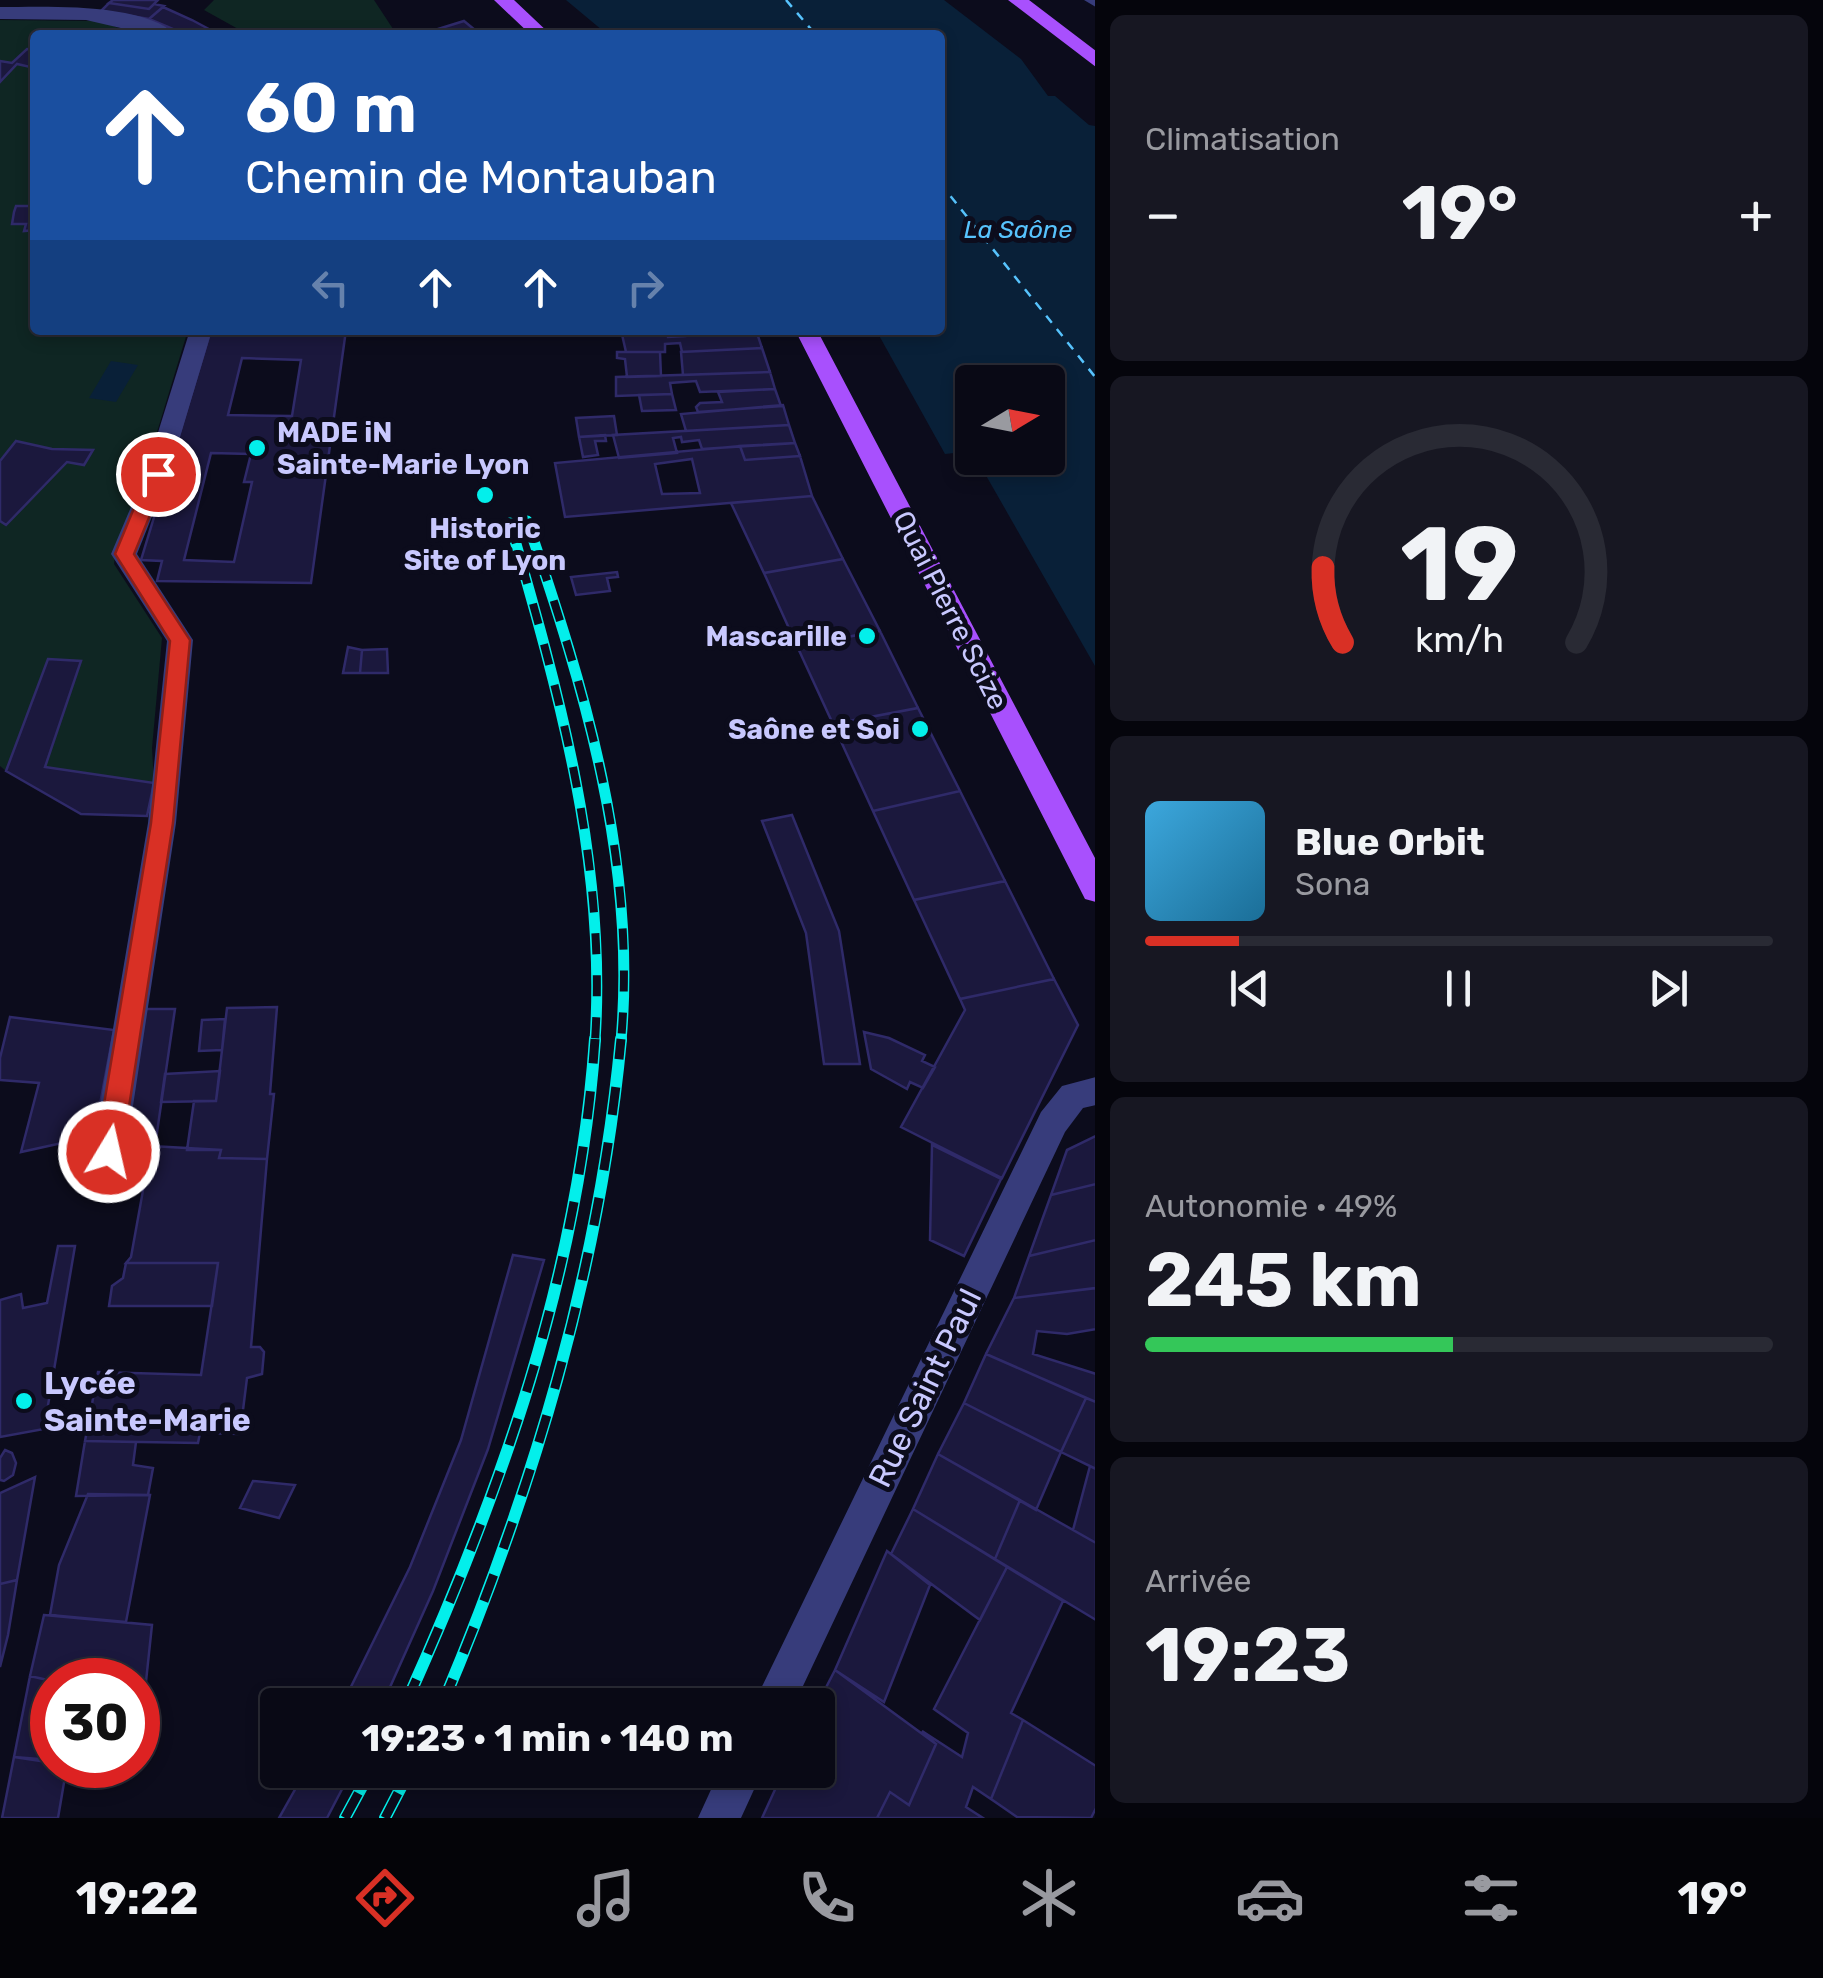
<!DOCTYPE html>
<html lang="fr">
<meta charset="utf-8">
<style>
body{margin:0;font-family:Rubik,sans-serif;background:#171722;color:#f1f3f6;height:100vh;display:flex;flex-direction:column;font-size:38px;white-space:nowrap}
*{box-sizing:border-box;margin:0}
p{font-size:32px;color:#999aa0}
.icon{flex:none;width:55px;height:55px;fill:none;stroke:currentColor;stroke-width:2;stroke-linecap:round;stroke-linejoin:round}
.map{position:relative;flex:1;overflow:hidden}
.details{display:flex;flex-direction:column;gap:15px;padding:15px;background:#05050c;width:728px}
.details>*{flex:none}
.guide{position:absolute;left:30px;top:30px;width:915px;height:305px;border-radius:10px;box-shadow:0 5px 15px #0003,0 0 0 2px #292a34;background:#1a4fa0;color:#fff;overflow:hidden}
.needle{width:65px;rotate:80deg}
.tools{position:absolute;left:955px;top:365px;display:grid;gap:20px}
.tools a{display:grid;place-items:center;width:110px;height:110px;border-radius:10px;background:#090915;box-shadow:0 5px 15px #0003,0 0 0 2px #292a34;font-size:50px}
.speed{position:absolute;left:30px;top:1658px;display:flex;gap:20px;font-size:50px;font-weight:700;text-align:center}
.speed>*{display:grid;place-content:center;width:130px;height:130px;border-radius:50%;background:#090915;box-shadow:0 5px 15px #0003,0 0 0 2px #292a34;line-height:1}
.speed .limit{border:15px solid #d22;background:#fff;color:#111}
.pin{position:absolute;display:grid;place-items:center;width:85px;height:85px;color:#fff;margin:-42px;border:5px solid #fff;border-radius:50%;box-shadow:0 2px 10px #0007}
.me{position:absolute;width:110px;margin:-55px;rotate:9deg;stroke-linejoin:round;filter:drop-shadow(0 0 8px #0008)}
.turn{display:flex;align-items:center;gap:35px;height:210px;padding:0 50px;font-size:45px}
.turn .icon{width:130px;height:130px;stroke-width:2.5}
.turn b{display:block;font-size:70px;line-height:85px}
.lanes{display:flex;align-items:center;height:95px;padding:0 50px;background:#0003;justify-content:center;gap:50px;direction:ltr}
.lanes .off{opacity:.35}
.big{font-size:75px;font-weight:700;line-height:1.1}
.details .widget{flex:1;display:flex;flex-direction:column;justify-content:center;gap:15px;min-width:0;padding:0 35px;border-radius:15px;background:#171722}
.details .dial{align-items:center;gap:0}
.dial svg{height:260px;overflow:visible;fill:none;stroke:#292a34;stroke-width:7;stroke-linecap:round;text-anchor:middle}
.dial text{fill:#f1f3f6;stroke:none}
.song{display:flex;align-items:center;gap:30px}
.cover{width:120px;height:120px;border-radius:15px;background:linear-gradient(135deg,hsl(200 70% 55%),hsl(200 70% 35%))}
.played{height:10px;border-radius:5px;background:linear-gradient(90deg,#d93025 15%,#292a34 15%)}
.keys{display:flex;justify-content:space-around;direction:ltr}
.heat{display:flex;justify-content:space-between;align-items:center;font-size:55px;direction:ltr}
.charge{height:15px;border-radius:8px;background:linear-gradient(90deg,#34c759 49%,#292a34 0)}
.trip{position:absolute;left:260px;top:1688px;width:575px;height:100px;border-radius:10px;background:#090915;box-shadow:0 5px 15px #0003,0 0 0 2px #292a34;font-weight:700;line-height:100px;text-align:center}
.tab-bar{display:flex;height:160px;justify-content:space-around;align-items:center;background:#040408;color:#999aa0}
.tab-bar .icon{width:70px;height:70px}
.tab-bar .selected{color:#d93025}
.tab-bar b{font-size:45px;color:#f1f3f6}
main{display:flex;flex:1;min-height:0}
.map>svg:first-child{display:block}
.green{fill:#0f2623}
.water{fill:#092038}
.lines{fill:none;stroke-linecap:round;stroke-linejoin:round}
.ferry{stroke:#57c3fd;stroke-width:2.5;stroke-dasharray:9 8;stroke-linecap:butt}
.building{fill:#1b183d;stroke:#2f2a69;stroke-width:2.5;fill-rule:evenodd}
.lane{fill:#373c7b;fill-rule:evenodd}
.street{fill:#373c7b;fill-rule:evenodd}
.primary{fill:#a850fd;fill-rule:evenodd}
.rail-far1-casing{stroke:#03efeb;stroke-width:11}
.rail-casing{stroke:#03efeb;stroke-width:12}
.rail-far1{stroke:#0c0c1c;stroke-width:8;stroke-dasharray:21;stroke-linecap:butt}
.rail{stroke:#0c0c1c;stroke-width:9;stroke-dasharray:28;stroke-linecap:butt}
.route{fill:#d93025;stroke:#8d1f18;stroke-width:2.5}
.poi-dot{fill:#03efeb;stroke:#0c0c1c;stroke-width:4}
.labels{text-anchor:middle;stroke-width:10;stroke-linejoin:round;paint-order:stroke}
.far-water-label{font-size:25px;font-style:italic;fill:#57c3fd;stroke:#0c0c1c}
.poi-label{font-size:28px;font-weight:bold;fill:#c8c8fe;stroke:#0c0c1c;text-anchor:end}
.street-label{font-size:28px;fill:#c8c8fe;stroke:#0c0c1c}
.near-poi-label{font-size:32px;font-weight:bold;fill:#c8c8fe;stroke:#0c0c1c;text-anchor:start}
.near-street-label{font-size:32px;fill:#c8c8fe;stroke:#0c0c1c}
</style>
<main>
<div class="map">
<svg width="1096" height="1818" viewBox="0 0 1096 1818">
<rect width="100%" height="100%" fill="#0c0c1c"/>
<path class="green" d="M214,0h160l23,35h-148l-45,-25z
M0,20l100,1 37,14h-102v295h153l-48,158 -24,59 -2,17 48,74 -10,110 2,35 -109,-16 35,-106 -32,-2 -42,112 -6,-5z"/>
<path class="water" d="M566,0h378l77,59 27,37h7l34,29 6,1v540l-119,-208h72v-76h-76v69l-27,3 -69,-124h64v-295h-332z
M111,361l27,4 -22,37 -27,-4z"/>
<g class="lines">
<path class="ferry" d="M786,0l30,35
M940,183l156,195"/>
</g>
<path class="building" d="M113,0h45l-9,9 -40,-6z
M109,3l40,6 5,-5 10,2 -15,13 -48,-8z
M163,7l29,13 28,15h-33l-38,-16z
M464,21l17,14 -61,-1h2z
M27,49l8,1v12l-5,5 -13,-3 -17,18v-21l12,2z
M35,184v46l-11,1 2,-7h-14l2,-12 2,-6h14z
M211,330h135l-35,253 -154,-2 5,-20 -21,-1zM242,358l59,2 -9,56 -64,-1zM211,453l40,1 -7,28h8l-18,80 -50,-2z
M621,330h46l1,7 17,-1 -1,-6h72l6,18 -80,4 -2,-9 -15,1v8h-39z
M762,348l8,24 -87,3 -2,-23z
M617,352h43l1,24 -34,1 -2,-18 -8,-1z
M770,372l5,17 -75,3 -4,-11 -26,2 2,11 -56,2v-19z
M775,389l6,17 -83,6 -2,-5 4,-4 22,-1 -4,-10z
M672,394l4,16 -34,1 -3,-16z
M783,405l6,20 -103,6 -5,-17z
M614,416l3,19 -38,2 -3,-19z
M789,425l6,18 -93,6 -3,-9 -17,2 -1,-5 -8,1 4,15 -58,5 -6,-23z
M605,435l1,6h-11l3,14 -15,2 -4,-20z
M16,441l36,8 41,1 -9,15 -17,-3 -61,63 -6,-4v-60z
M795,443l5,13 -55,4 -5,-14z
M740,446l5,14 55,-4 12,40 -247,21 -10,-54zM692,459l8,34 -38,1 -7,-30z
M812,496l31,63 -79,14 -33,-70z
M843,559l37,72 -83,15 -33,-73z
M617,572l1,5 -11,1 3,13 -34,4 -5,-18z
M880,631l38,77 -85,16 -36,-78z
M348,647l14,3 -2,23h-17z
M387,649l1,24h-28l2,-23z
M48,659l33,2 -36,106 109,16 -7,33 -66,-2 -75,-43z
M918,708l42,83 -87,20 -40,-87z
M960,791l45,90 -91,19 -41,-89z
M792,815l47,116 21,133h-36l-18,-131 -44,-112z
M1005,881l49,98 -94,20 -46,-99z
M1054,979l24,46 -76,153 -101,-51 64,-117 -5,-11z
M277,1007l-7,87h4l-7,65 -48,-1 2,-8h-34l7,-49h22l11,-93z
M143,1009h32l-20,137 -34,3z
M10,1017l104,13 -20,106 -73,16 18,-69 -39,-3v-22z
M225,1019l-3,31 -23,1 3,-31z
M864,1032l25,6 36,17 -3,6 13,6 -12,21 -13,-6 -3,7 -36,-20z
M220,1071l-4,30 -55,1 4,-28z
M1096,1136v48l-45,11 16,-45z
M932,1145l69,34 -37,77 -34,-16z
M151,1146l70,4 -2,8 48,1 -16,188h9l4,5 -2,22 -15,4 -7,56 -40,-1 -2,10 -113,-2 13,-69 103,3 17,-112h-92l5,-6z
M1096,1184v56l-67,16 22,-61z
M1096,1240v48l-82,10 15,-42z
M58,1246h17l-31,183 -44,8v-137l21,-6 2,14 24,-5z
M513,1255l31,5 -56,189 -55,142 -51,114h-40l68,-138 51,-127z
M126,1263h92l-6,43h-103l3,-20 11,-8z
M1096,1288v41l-29,5 -30,-3 -4,23 63,20v28l-110,-48 28,-56z
M986,1354l100,44 -25,54 -97,-49z
M1086,1398l10,4v67l-35,-17z
M964,1403l97,49 -25,58 -98,-56z
M85,1441l51,1 -3,23 20,3 -5,27 -72,1z
M5,1450l7,3 4,10 -3,12 -9,6 -4,-1v-22z
M938,1454l82,46 -25,59 -82,-50z
M1090,1466l6,3v74l-23,-13z
M35,1477l-18,103 -17,4v-91z
M253,1481l42,4 -16,33 -39,-10z
M88,1494l62,1 -24,127 -76,-7 9,-50z
M1020,1500l76,43v77l-101,-61z
M913,1509l94,58 -27,53 -89,-66z
M887,1551l43,34 -46,117 -49,-32z
M1007,1567l56,34 -52,112 12,7 -32,79 -18,-12 -7,20 17,11h-106l13,-26 19,13 27,-61 -14,-13 40,26 6,-24 -34,-24z
M17,1580l-9,55 -8,32v-83z
M44,1615l108,10 -7,66h-7v-11l-86,1 -22,-5z
M835,1670l101,74 -27,61 -19,-13 -13,26h-115l22,-48h34l-1,-65z
M30,1676l22,5v79l-38,-3z
M1023,1720l73,46v42l-5,10 -74,-1 -26,-18z
M14,1757l53,8 -9,53h-56z
M306,1770h46l-25,48h-48z"/>
<g class="lines">
<path class="lane" d="M1084,0h12v7z"/>
<path class="street" d="M0,7c47,0 141,-5 177,28h-26l-65,-15 -86,-1z
M190,330h22l-43,144 -32,80 56,86 -17,183 -50,329 -5,11 -12,4 -12,-4 -5,-11 56,-329 19,-182 -56,-87 34,-80z
M1096,1077v28l-13,3 -18,24 -271,573h-41l288,-593 21,-26z
M720,1770h43l-22,48h-43z"/>
<path class="primary" d="M494,0h20l37,35h-20z
M1008,0h21l67,51v16z
M795,330h22l279,530v42l-11,-3z"/>
<defs>
<path id="rail-far1" d="M527,521c58,168 110,341 94,520
M510,523c49,170 97,340 85,518"/>
<path id="rail" d="M405,1705c96,-213 174,-431 190,-666
M442,1705c91,-215 157,-433 179,-666
M345,1818l26,-48
M385,1818l25,-48"/>
</defs>
<use href="#rail-far1" class="rail-far1-casing"/>
<use href="#rail" class="rail-casing"/>
<use href="#rail-far1" class="rail-far1"/>
<use href="#rail" class="rail"/>
</g>
<path class="route" d="M158,468l9,6 -33,80 56,86 -17,183 -51,329 -4,8 -9,3 -9,-3 -4,-8 55,-329 19,-182 -55,-87 33,-80z"/>
<g class="poi-dot">
<circle cx="257" cy="448" r="10"/>
<circle cx="485" cy="495" r="10"/>
<circle cx="867" cy="636" r="10"/>
<circle cx="920" cy="729" r="10"/>
<circle cx="24" cy="1401" r="10"/>
</g>
<g class="labels">
<g class="far-water-label">
<text x="1018" y="238">La Saône</text>
</g>
<g class="poi-label">
<text x="277" y="442" text-anchor="start">MADE iN<tspan x="277" dy="32">Sainte-Marie Lyon</tspan></text>
<text x="485" y="538" text-anchor="middle">Historic<tspan x="485" dy="32">Site of Lyon</tspan></text>
<text x="847" y="646">Mascarille</text>
<text x="900" y="739">Saône et Soi</text>
</g>
<g class="street-label">
<text transform="translate(951 610) rotate(63)" y="10">Quai Pierre Scize</text>
</g>
<g class="near-poi-label">
<text x="44" y="1394">Lycée<tspan x="44" dy="37">Sainte-Marie</tspan></text>
</g>
<g class="near-street-label">
<text transform="translate(925 1388) rotate(-64)" y="11">Rue Saint Paul</text>
</g>
</g>
</svg>
<div class="tools">
<a><svg class="needle" viewBox="-14 -14 28 28"><path d="M0-13l5 13h-10z" fill="#e53935"/><path d="M0 13l5-13h-10z" fill="#999aa0"/></svg></a>
</div>
<div class="speed"><div class="limit">30</div></div>
<div class="pin" style="left:158px;top:474px;background:#d93025"><svg class="icon" aria-label="arrive" viewBox="0 0 24 24"><path d="M6 21V4h12l-3 4 3 4H6"/></svg></div>
<svg class="me" style="left:109px;top:1152px" viewBox="-20 -20 40 40"><circle r="17" fill="#d93025" stroke="#fff" stroke-width="3"/><path d="M0-11L8 9 0 5-8 9z" fill="#fff"/></svg>
<div class="trip">19:23 · 1 min · 140 m</div>
<div class="guide">
<div class="turn"><svg class="icon" aria-label="ahead" viewBox="0 0 24 24"><path d="M12 20V5M6 11l6-6 6 6"/></svg><div><b>60 m</b>Chemin de Montauban</div></div>
<div class="lanes"><svg class="icon off" aria-label="left" viewBox="0 0 24 24"><path d="M17 20v-9H6M10 6l-5 5 5 5"/></svg><svg class="icon" aria-label="ahead" viewBox="0 0 24 24"><path d="M12 20V5M6 11l6-6 6 6"/></svg><svg class="icon" aria-label="ahead" viewBox="0 0 24 24"><path d="M12 20V5M6 11l6-6 6 6"/></svg><svg class="icon off" aria-label="right" viewBox="0 0 24 24"><path d="M7 20v-9h11M14 6l5 5-5 5"/></svg></div>
</div>
</div>
<section class="details">
<div class="widget"><p>Climatisation</p>
<div class="heat"><a>−</a><b class="big">19°</b><a>+</a></div>
</div>
<div class="widget dial"><svg viewBox="0 0 100 80">
<path d="M14 69A42 42 0 1 1 86 69"/>
<path d="M14 69A42 42 0 0 1 8 46" stroke="#d93025"/>
<text x="50" y="56" font-size="32" font-weight="700">19</text>
<text x="50" y="72" font-size="11">km/h</text>
</svg></div>
<div class="widget">
<div class="song"><i class="cover"></i><div><b>Blue Orbit</b><p>Sona</p></div></div>
<div class="played"></div>
<div class="keys"><svg class="icon" aria-label="previous" viewBox="0 0 24 24"><path d="M18 5L8 12l10 7zM5 5v14"/></svg><svg class="icon" aria-label="pause" viewBox="0 0 24 24"><path d="M8 5v14M16 5v14"/></svg><svg class="icon" aria-label="next" viewBox="0 0 24 24"><path d="M6 5l10 7-10 7zM19 5v14"/></svg></div>
</div>
<div class="widget"><p>Autonomie · 49%</p><b class="big">245 km</b><div class="charge"></div></div>
<div class="widget"><p>Arrivée</p><b class="big">19:23</b></div>
</section>
</main>
<nav class="tab-bar">
<b>19:22</b>
<svg class="icon selected" aria-label="directions" viewBox="0 0 24 24"><path d="M12 3l9 9-9 9-9-9zM9 14v-3h6M13 9l2 2-2 2"/></svg>
<svg class="icon" aria-label="music" viewBox="0 0 24 24"><path d="M9 18V5l10-2v13"/><circle cx="6" cy="18" r="3"/><circle cx="16" cy="16" r="3"/></svg>
<svg class="icon" aria-label="phone" viewBox="0 0 24 24"><path d="M5 4h4l2 5-3 2q2 4 5 5l2-3 5 2v4C11 20 4 13 5 4z"/></svg>
<svg class="icon" aria-label="climate" viewBox="0 0 24 24"><path d="M12 3v18M4 7l16 10M4 17L20 7"/></svg>
<svg class="icon" aria-label="car" viewBox="0 0 24 24"><path d="M5 17H2v-5l4-1 3-4h7l3 4 3 1v5h-3M9 17h6M6 11h13"/><circle cx="7" cy="17" r="2"/><circle cx="17" cy="17" r="2"/></svg>
<svg class="icon" aria-label="filters" viewBox="0 0 24 24"><path d="M4 7h16M4 17h16"/><circle cx="9" cy="7" r="2"/><circle cx="15" cy="17" r="2"/></svg>
<b>19°</b>
</nav>
